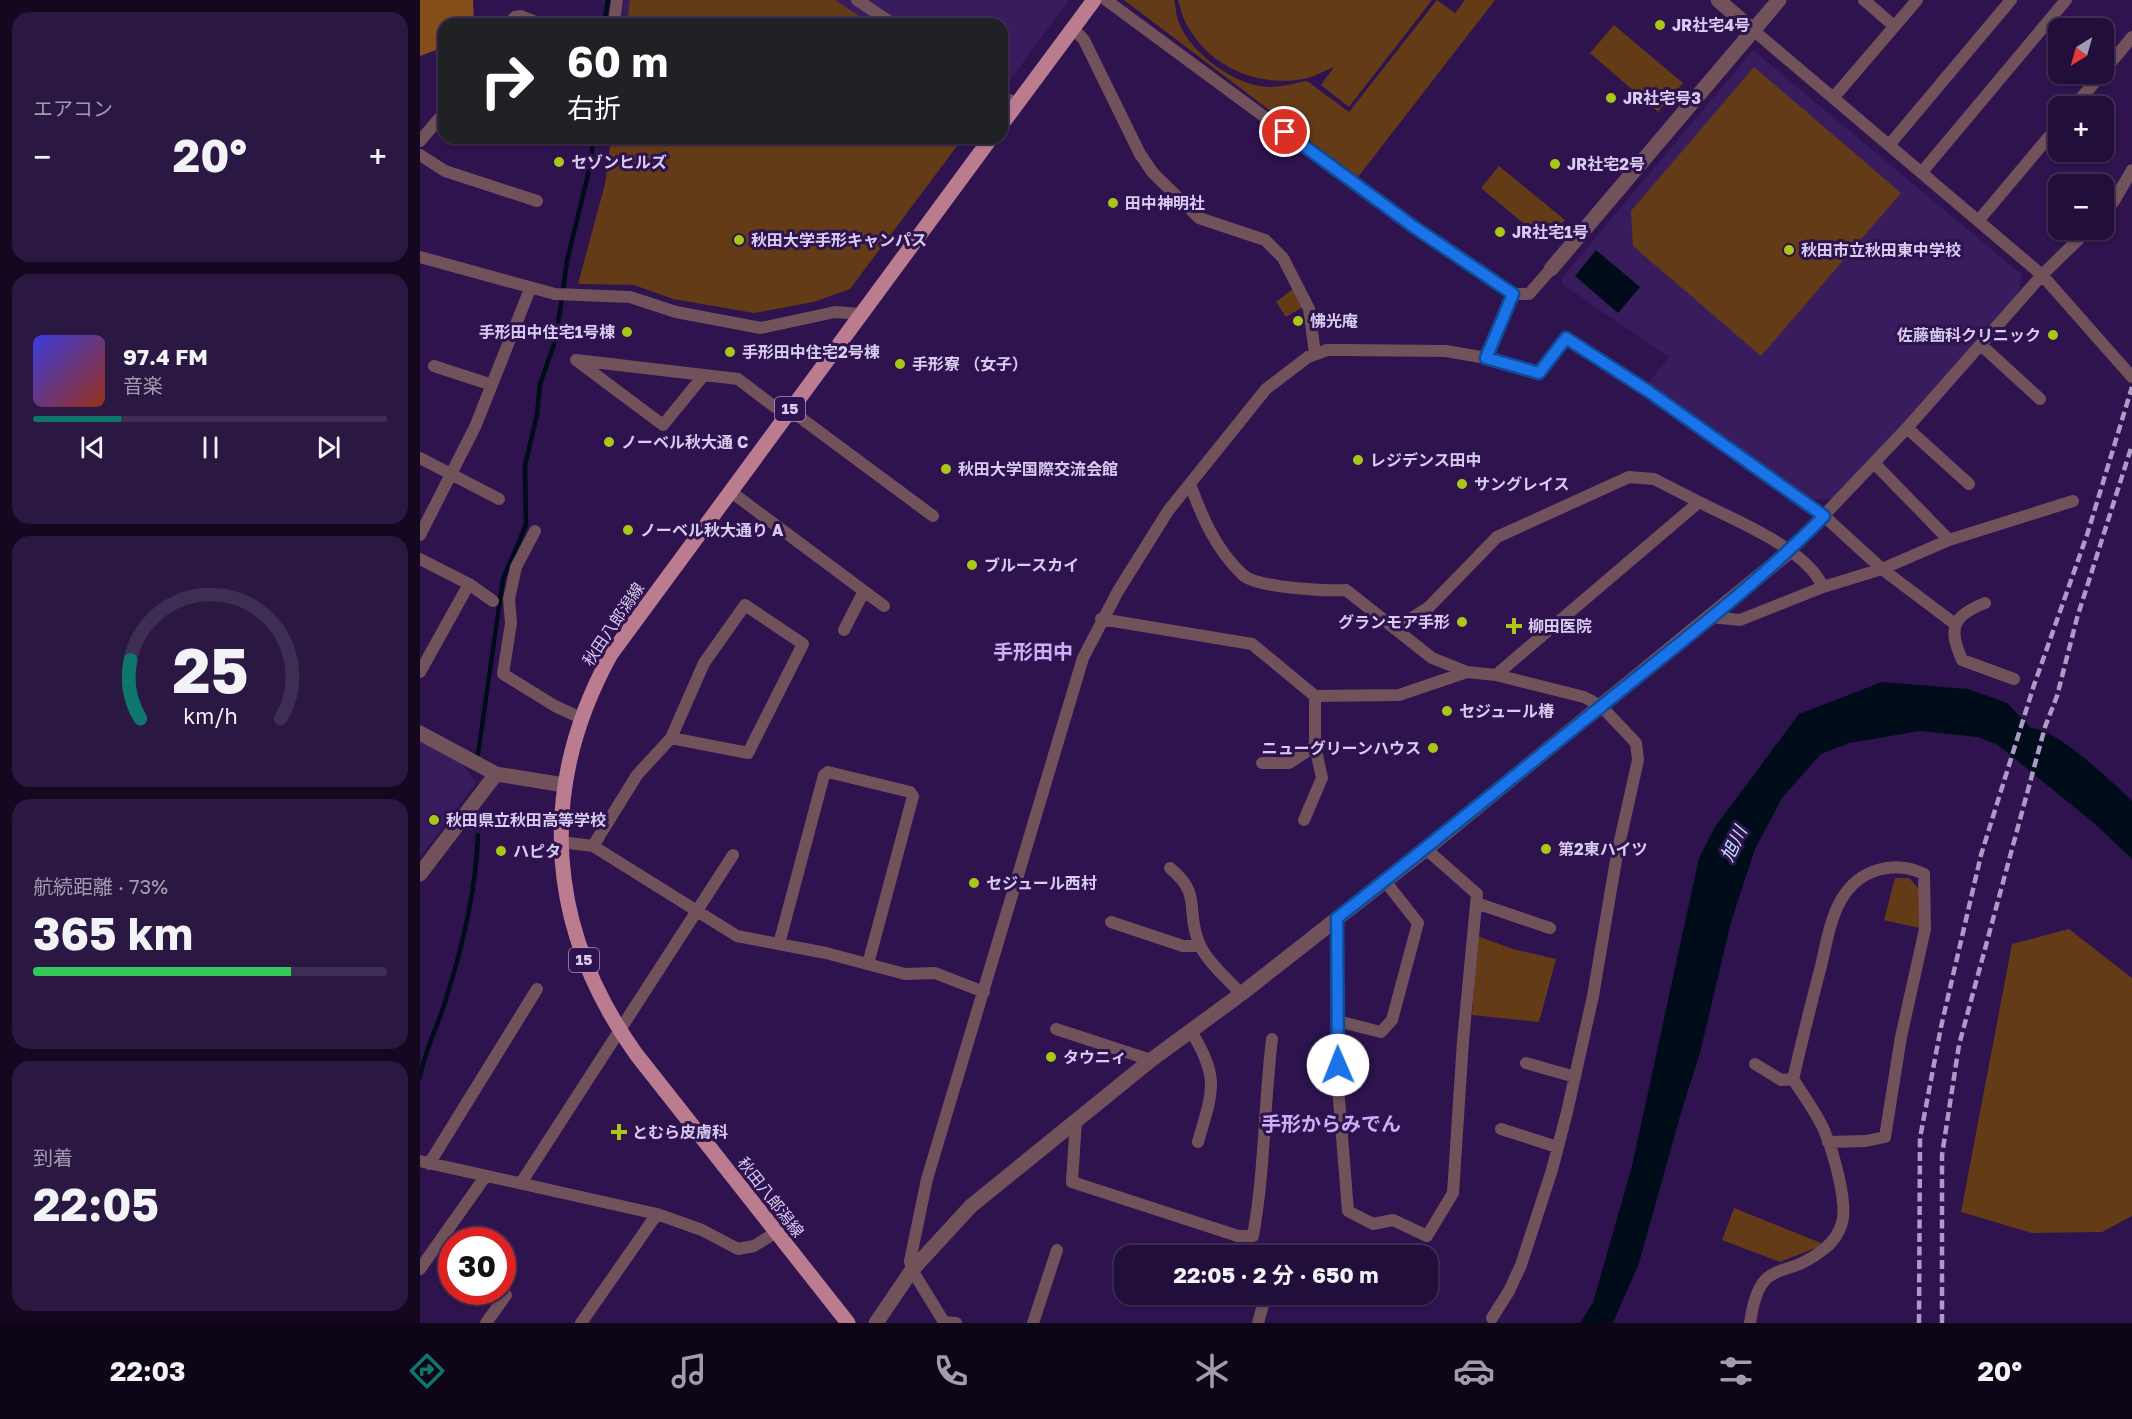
<!DOCTYPE html>
<html lang="ja">
<meta charset="utf-8">
<style>
body{margin:0;font-family:"Golos Text","Noto Sans JP",sans-serif;background:#2a1742;color:#f1f3f6;height:100vh;display:flex;flex-direction:column;font-size:22px;white-space:nowrap}
*{box-sizing:border-box;margin:0}
p{font-size:20px;color:#a29caf}
.icon{flex:none;width:33px;height:33px;fill:none;stroke:currentColor;stroke-width:2;stroke-linecap:round;stroke-linejoin:round}
.map{position:relative;flex:1;overflow:hidden}
.panel{display:flex;flex-direction:column;gap:12px;padding:12px;background:#130820;width:420px}
.panel>*{flex:none}
.guide{position:absolute;left:18px;top:18px;width:570px;height:126px;border-radius:18px;box-shadow:0 2px 4px #0004,0 0 0 2px #3f2e54;background:#202124;color:#fff;overflow:hidden}
.needle{width:39px;rotate:217deg}
.fabs{position:absolute;left:1628px;top:18px;display:grid;gap:12px}
.fabs a{display:grid;place-items:center;width:66px;height:66px;border-radius:12px;background:#220e3a;box-shadow:0 2px 4px #0004,0 0 0 2px #3f2e54;font-size:30px}
.speed{position:absolute;left:18px;top:1227px;display:flex;gap:12px;font-size:30px;font-weight:700;text-align:center}
.speed>*{display:grid;place-content:center;width:78px;height:78px;border-radius:50%;background:#220e3a;box-shadow:0 2px 4px #0004,0 0 0 2px #3f2e54;line-height:1}
.speed .limit{border:9px solid #d22;background:#fff;color:#111}
.pin{position:absolute;display:grid;place-items:center;width:51px;height:51px;color:#fff;margin:-26px;border:3px solid #fff;border-radius:50%;box-shadow:0 2px 6px #0007}
.me{position:absolute;width:66px;margin:-33px;rotate:359deg;stroke-linejoin:round;filter:drop-shadow(0 0 4px #0008)}
.turn{display:flex;align-items:center;gap:21px;height:126px;padding:0 30px;font-size:27px}
.turn .icon{width:78px;height:78px;stroke-width:2.5}
.turn b{display:block;font-size:42px;line-height:51px}
.big{font-size:45px;font-weight:700;line-height:1.1}
.panel .tile{flex:1;display:flex;flex-direction:column;justify-content:center;gap:9px;min-width:0;padding:0 21px;border-radius:18px;background:#2a1742}
.panel .dial{align-items:center;gap:0}
.dial svg{height:156px;overflow:visible;fill:none;stroke:#3f2e54;stroke-width:7;stroke-linecap:round;text-anchor:middle}
.dial text{fill:#f1f3f6;stroke:none}
.song{display:flex;align-items:center;gap:18px}
.cover{width:72px;height:72px;border-radius:9px;background:linear-gradient(135deg,hsl(240 70% 55%),hsl(10 70% 35%))}
.played{height:6px;border-radius:3px;background:linear-gradient(90deg,#0f766e 25%,#3f2e54 25%)}
.keys{display:flex;justify-content:space-around;direction:ltr}
.heat{display:flex;justify-content:space-between;align-items:center;font-size:33px;direction:ltr}
.charge{height:9px;border-radius:4px;background:linear-gradient(90deg,#34c759 73%,#3f2e54 0)}
.trip{position:absolute;left:694px;top:1245px;width:324px;height:60px;border-radius:18px;background:#220e3a;box-shadow:0 2px 4px #0004,0 0 0 2px #3f2e54;font-weight:700;line-height:60px;text-align:center}
.menu{display:flex;height:96px;justify-content:space-around;align-items:center;background:#0e0617;color:#a29caf}
.menu .icon{width:42px;height:42px}
.menu .selected{color:#0f766e}
.menu b{font-size:27px;color:#f1f3f6}
main{display:flex;flex:1;min-height:0}
.map>svg:first-child{display:block}
.built{fill:#381c5d}
.green{fill:#633b16}
.forest{fill:#844e1a}
.water{fill:#000c19}
.lines{fill:none;stroke-linecap:round;stroke-linejoin:round}
.stream{stroke:#000c19;stroke-width:4.5}
.minor{stroke:#71515a;stroke-width:12}
.tertiary{stroke:#71515a;stroke-width:15}
.primary{stroke:#bb7c8f;stroke-width:15}
.rail{stroke:#ab9bc6;stroke-width:4.5;stroke-dasharray:9 4.5;stroke-linecap:butt}
.route-casing{stroke:#114b97;stroke-width:15}
.route{stroke:#1a73e8;stroke-width:10}
.poi-dot{fill:#aac718;stroke:#2e134e;stroke-width:2}
.labels{text-anchor:middle;stroke-width:6;stroke-linejoin:round;paint-order:stroke}
.shield{fill:#2e134e;stroke:#a594c0;stroke-width:1.5}
.shield-label{font-size:15px;font-weight:bold;fill:#d8ccf1}
.poi-label{font-size:16px;font-weight:bold;fill:#d8ccf1;stroke:#2e134e;text-anchor:start}
.street-label{font-size:16px;fill:#d8ccf1;stroke:#2e134e}
.water-label{font-size:18px;font-style:italic;fill:#c1e5fe;stroke:#2e134e}
.quarter-label{font-size:20px;font-weight:bold;fill:#c8aff7;stroke:#2e134e}
</style>
<main>
<section class="panel">
<div class="tile"><p>エアコン</p>
<div class="heat"><a>−</a><b class="big">20°</b><a>+</a></div>
</div>
<div class="tile">
<div class="song"><i class="cover"></i><div><b>97.4 FM</b><p>音楽</p></div></div>
<div class="played"></div>
<div class="keys"><svg class="icon" aria-label="previous" viewBox="0 0 24 24"><path d="M18 5L8 12l10 7zM5 5v14"/></svg><svg class="icon" aria-label="pause" viewBox="0 0 24 24"><path d="M8 5v14M16 5v14"/></svg><svg class="icon" aria-label="next" viewBox="0 0 24 24"><path d="M6 5l10 7-10 7zM19 5v14"/></svg></div>
</div>
<div class="tile dial"><svg viewBox="0 0 100 80">
<path d="M14 69A42 42 0 1 1 86 69"/>
<path d="M14 69A42 42 0 0 1 9 39" stroke="#0f766e"/>
<text x="50" y="56" font-size="32" font-weight="700">25</text>
<text x="50" y="72" font-size="11">km/h</text>
</svg></div>
<div class="tile"><p>航続距離 · 73%</p><b class="big">365 km</b><div class="charge"></div></div>
<div class="tile"><p>到着</p><b class="big">22:05</b></div>
</section>
<div class="map">
<svg width="1712" height="1323" viewBox="0 0 1712 1323">
<rect width="100%" height="100%" fill="#2e134e"/>
<path class="built" d="M204,0h445l-67,91v-67h-381z
M1333,50l269,225 -4,20 -182,204h-28l-161,-114 22,-28 -106,-72 -2,-6z
M0,741l41,22 15,20 -56,74z"/>
<path class="green" d="M210,0h205l36,24h-244z
M704,0h50c2,7 2,16 5,23 12,31 58,64 91,64 12,0 26,-4 37,-6l42,31 88,-112 18,13 10,-13h30l-137,177z
M758,0h254l-83,107 -28,-22 13,-18c-10,4 -20,10 -31,12 -43,8 -89,-10 -113,-49 -6,-8 -9,-20 -12,-30z
M1194,25l69,58 -25,29 -68,-59z
M1334,67l147,126 -140,163 -128,-110 -2,-35z
M191,138h352l-113,151 -36,13 -60,11 -81,-14 -39,-14 -56,-1 27,-100z
M1079,166l66,54 -19,22 -65,-54z
M874,288l9,19 -17,10 -10,-15z
M1475,878h14l10,11v39l-35,-8z
M1649,929l63,49v238l-30,16 -70,1 -71,-21 51,-268z
M1057,936l36,13 43,10 -17,63 -67,-7z
M1314,1208l87,35 -3,4 -38,15 -58,-22z"/>
<path class="forest" d="M53,0l1,24h-30v23l-24,9v-56z"/>
<path class="water" d="M1176,250l44,37 -22,26 -43,-37z
M1462,682l86,7 39,14 24,25c26,1 80,53 101,73v58l-37,-35 -97,-79 -20,-8 -58,-6 -71,12 -28,11 -39,44 -27,51 -24,73 -31,131 -18,56 -43,154 -26,60h-33l13,-20 39,-137 67,-308 16,-31 84,-113z"/>
<g class="lines">
<path class="stream" d="M184,24l4,-24
M58,754l25,-175 23,-54 -1,-60 12,-50 3,-31 16,-45 11,-78 24,-99 2,-24
M0,1077c5,-27 17,-49 25,-75 17,-53 31,-111 33,-167"/>
<path class="minor" d="M437,0l36,24
M686,0l308,227 99,67h16l22,-25
M1444,0l30,26
M89,24l6,-7 6,-1 20,8
M194,24l3,-24
M653,28l11,12 56,114 13,19 46,45 66,22 18,18 26,51 6,44
M1333,30l289,245 90,102
M1683,72l29,-35
M582,96l15,8
M1414,97l83,-97
M1654,106l28,-32
M0,141l24,-28
M1470,144l121,-144
M0,155l25,16 92,30
M1502,172l144,-172
M1683,213l11,-12 18,-31
M1559,220l79,-94
M0,257l135,37 75,3 46,15 85,16 74,-16 26,2
M1561,345l59,54
M1066,358l27,-64
M14,366l58,19
M284,375l-41,50 -87,-65 162,19 37,28 15,3 143,106
M1487,428l62,56
M0,458l79,41
M1454,463l75,77
M770,484c12,33 26,66 53,91 14,13 83,16 103,15l86,68 35,14
M310,491l154,115
M115,531l-19,36 -7,32 2,24 -8,51 52,32 26,12
M0,535l55,-108 55,-138
M1370,551l117,-123 135,-153 46,-45
M0,559l49,25 -49,88
M49,584l24,17
M1565,603c-33,13 -37,25 -23,57l52,19
M1291,617l29,3 83,-33 59,-18 67,-29 124,-39
M681,619l151,25 63,52 84,-1 68,-23 29,3 88,22 17,9 35,37 2,17 -21,94 -24,142 -26,116 -15,58 -31,95 -12,26 -17,27
M976,628l33,-21 68,-70 132,-60 25,2 45,23
M424,630l20,-39
M1076,675l203,-173c37,19 107,46 124,85
M842,763h27l26,-17v-50
M884,820l18,-42 -7,-32
M141,842l32,4 144,90 89,17 79,21 30,-1 49,19
M173,846l44,-71 34,-37 33,-75 41,-58 58,39 -55,109 -77,-15
M750,868c33,27 15,42 29,75 7,18 29,36 42,51
M1056,903l74,25
M917,918l1,169 10,124 25,13 20,-4 34,16 26,-43 10,-152 14,-147 -51,-45
M691,922l72,24h17
M359,944l45,-169 4,-3 82,20 3,4 -45,168
M917,1021l44,11 11,-12 26,-97 -33,-42
M636,1029l95,31
M771,1031c29,48 22,59 7,111
M1106,1063l49,14
M1335,1064l26,16 12,-1
M656,1120l-4,62 166,54h15c12,-66 11,-132 19,-197
M1081,1129l56,18
M0,1161l237,53 45,16 36,19 16,-3 21,-13
M9,1164l108,-175
M101,1183l212,-328
M0,1269l65,-92
M66,1323l20,-28
M161,1323l76,-109
M536,1323l-12,-1 -32,-52 -2,-9 17,-82 156,-521 35,-67 50,-80 98,-122 42,-32 19,-7h17l102,1 40,7 53,15 27,-35 82,53 176,125 58,53 73,55
M613,1323l24,-73
M838,1323l8,-29
M1330,1323c10,-69 33,-40 74,-74 8,-6 15,-16 18,-26 6,-21 -9,-72 -18,-93 -8,-18 -21,-35 -31,-51 9,-38 18,-75 28,-113 5,-21 9,-47 20,-66 17,-30 52,-41 83,-26l1,55 -24,108 -16,100 -19,4 -38,1"/>
<path class="tertiary" d="M1298,0l35,30
M1131,269l228,-269
M0,733l76,41 68,11
M0,874l76,-100
M456,1323l36,-53 59,-64 180,-146 90,-66 185,-145 364,-298"/>
<path class="primary" d="M582,124l92,-124
M428,1323l-212,-269c-89,-125 -100,-264 -25,-400l380,-516"/>
<path class="rail" d="M1499,1323l1,-185 21,-111 40,-172 53,-170 53,-150 45,-148
M1522,1323v-168l17,-110 86,-318 12,-31 20,-78 55,-173"/>
</g>
<g class="lines">
<defs>
<path id="route" d="M865,132l129,95 99,67 -27,64 53,15 27,-35 82,53 176,125c-68,69 -146,128 -221,189 -89,71 -176,143 -266,213l1,147"/>
</defs>
<use href="#route" class="route-casing"/>
<use href="#route" class="route"/>
</g>
<g class="poi-dot">
<circle cx="1240" cy="25" r="6"/>
<circle cx="1191" cy="98" r="6"/>
<circle cx="139" cy="162" r="6"/>
<circle cx="1135" cy="164" r="6"/>
<circle cx="693" cy="203" r="6"/>
<circle cx="1080" cy="232" r="6"/>
<circle cx="319" cy="240" r="6"/>
<circle cx="1369" cy="250" r="6"/>
<circle cx="878" cy="321" r="6"/>
<circle cx="207" cy="332" r="6"/>
<circle cx="1633" cy="335" r="6"/>
<circle cx="310" cy="352" r="6"/>
<circle cx="480" cy="364" r="6"/>
<circle cx="189" cy="442" r="6"/>
<circle cx="938" cy="460" r="6"/>
<circle cx="526" cy="469" r="6"/>
<circle cx="1042" cy="484" r="6"/>
<circle cx="208" cy="530" r="6"/>
<circle cx="552" cy="565" r="6"/>
<circle cx="1042" cy="622" r="6"/>
<path d="M1091 617h6v6h6v6h-6v6h-6v-6h-6v-6h6z"/>
<circle cx="1027" cy="711" r="6"/>
<circle cx="1013" cy="748" r="6"/>
<circle cx="14" cy="820" r="6"/>
<circle cx="1126" cy="849" r="6"/>
<circle cx="81" cy="851" r="6"/>
<circle cx="554" cy="883" r="6"/>
<circle cx="631" cy="1057" r="6"/>
<path d="M196 1123h6v6h6v6h-6v6h-6v-6h-6v-6h6z"/>
</g>
<g class="labels">
<g class="shield">
<rect x="355" y="397" width="30" height="24" rx="4.5"/>
<rect x="149" y="948" width="30" height="24" rx="4.5"/>
</g>
<g class="shield-label">
<text x="370" y="414">15</text>
<text x="164" y="965">15</text>
</g>
<g class="poi-label">
<text x="1252" y="31">JR社宅4号</text>
<text x="1203" y="104">JR社宅号3</text>
<text x="151" y="168">セゾンヒルズ</text>
<text x="1147" y="170">JR社宅2号</text>
<text x="705" y="209">田中神明社</text>
<text x="1092" y="238">JR社宅1号</text>
<text x="331" y="246">秋田大学手形キャンパス</text>
<text x="1381" y="256">秋田市立秋田東中学校</text>
<text x="890" y="327">怫光庵</text>
<text x="195" y="338" text-anchor="end">手形田中住宅1号棟</text>
<text x="1621" y="341" text-anchor="end">佐藤歯科クリニック</text>
<text x="322" y="358">手形田中住宅2号棟</text>
<text x="492" y="370">手形寮 （女子）</text>
<text x="201" y="448">ノーベル秋大通 C</text>
<text x="950" y="466">レジデンス田中</text>
<text x="538" y="475">秋田大学国際交流会館</text>
<text x="1054" y="490">サングレイス</text>
<text x="220" y="536">ノーベル秋大通り A</text>
<text x="564" y="571">ブルースカイ</text>
<text x="1030" y="628" text-anchor="end">グランモア手形</text>
<text x="1108" y="632">柳田医院</text>
<text x="1039" y="717">セジュール椿</text>
<text x="1001" y="754" text-anchor="end">ニューグリーンハウス</text>
<text x="26" y="826">秋田県立秋田高等学校</text>
<text x="1138" y="855">第2東ハイツ</text>
<text x="93" y="857">ハピタ</text>
<text x="566" y="889">セジュール西村</text>
<text x="643" y="1063">タウニィ</text>
<text x="212" y="1138">とむら皮膚科</text>
</g>
<g class="street-label">
<text transform="translate(193 624) rotate(-56)" y="6">秋田八郎潟線</text>
<text transform="translate(351 1197) rotate(52)" y="6">秋田八郎潟線</text>
</g>
<g class="water-label">
<text transform="translate(1314 844) rotate(-65)" y="6">旭川</text>
</g>
<g class="quarter-label">
<text x="613" y="659">手形田中</text>
<text x="911" y="1131">手形からみでん</text>
</g>
</g>
</svg>
<div class="fabs">
<a><svg class="needle" viewBox="-14 -14 28 28"><path d="M0-13l5 13h-10z" fill="#e53935"/><path d="M0 13l5-13h-10z" fill="#a29caf"/></svg></a>
<a>+</a>
<a>−</a>
</div>
<div class="speed"><div class="limit">30</div></div>
<div class="pin" style="left:865px;top:132px;background:#d93025"><svg class="icon" aria-label="arrive" viewBox="0 0 24 24"><path d="M6 21V4h12l-3 4 3 4H6"/></svg></div>
<svg class="me" style="left:918px;top:1065px" viewBox="-20 -20 40 40"><circle r="19" fill="#fff"/><path d="M0-13L10 11 0 6-10 11z" fill="#1a73e8"/></svg>
<div class="trip">22:05 · 2 分 · 650 m</div>
<div class="guide">
<div class="turn"><svg class="icon" aria-label="right" viewBox="0 0 24 24"><path d="M7 20v-9h11M14 6l5 5-5 5"/></svg><div><b>60 m</b>右折</div></div>
</div>
</div>
</main>
<nav class="menu">
<b>22:03</b>
<svg class="icon selected" aria-label="directions" viewBox="0 0 24 24"><path d="M12 3l9 9-9 9-9-9zM9 14v-3h6M13 9l2 2-2 2"/></svg>
<svg class="icon" aria-label="music" viewBox="0 0 24 24"><path d="M9 18V5l10-2v13"/><circle cx="6" cy="18" r="3"/><circle cx="16" cy="16" r="3"/></svg>
<svg class="icon" aria-label="phone" viewBox="0 0 24 24"><path d="M5 4h4l2 5-3 2q2 4 5 5l2-3 5 2v4C11 20 4 13 5 4z"/></svg>
<svg class="icon" aria-label="climate" viewBox="0 0 24 24"><path d="M12 3v18M4 7l16 10M4 17L20 7"/></svg>
<svg class="icon" aria-label="car" viewBox="0 0 24 24"><path d="M5 17H2v-5l4-1 3-4h7l3 4 3 1v5h-3M9 17h6M6 11h13"/><circle cx="7" cy="17" r="2"/><circle cx="17" cy="17" r="2"/></svg>
<svg class="icon" aria-label="filters" viewBox="0 0 24 24"><path d="M4 7h16M4 17h16"/><circle cx="9" cy="7" r="2"/><circle cx="15" cy="17" r="2"/></svg>
<b>20°</b>
</nav>
